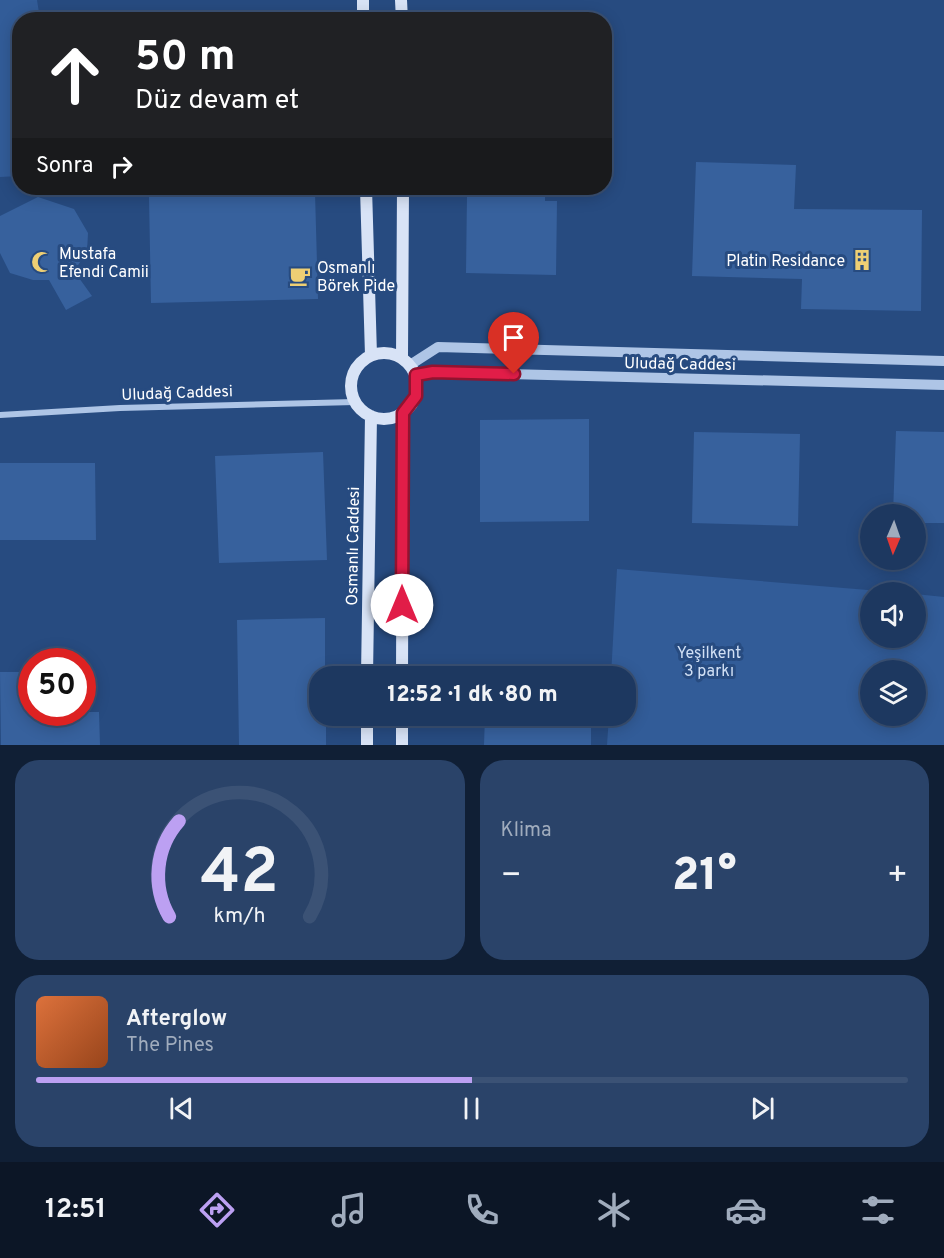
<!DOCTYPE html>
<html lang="tr">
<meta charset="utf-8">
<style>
body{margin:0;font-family:Overpass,sans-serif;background:#2a4369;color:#f1f3f6;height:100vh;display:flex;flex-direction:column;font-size:22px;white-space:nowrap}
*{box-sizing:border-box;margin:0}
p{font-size:20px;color:#a0acbd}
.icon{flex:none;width:33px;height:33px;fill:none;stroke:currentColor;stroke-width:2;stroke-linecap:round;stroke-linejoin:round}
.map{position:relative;height:745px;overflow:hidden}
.details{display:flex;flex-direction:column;gap:15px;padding:15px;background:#101f35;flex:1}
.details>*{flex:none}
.hud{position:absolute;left:12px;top:12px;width:600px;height:183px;border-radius:24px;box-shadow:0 3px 15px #0003,0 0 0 2px #3b5275;background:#202124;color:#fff;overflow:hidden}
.needle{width:39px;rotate:182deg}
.tools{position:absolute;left:860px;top:504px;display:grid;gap:12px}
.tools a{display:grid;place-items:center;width:66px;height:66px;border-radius:50%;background:#1d3860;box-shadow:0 3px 15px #0003,0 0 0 2px #3b5275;font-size:30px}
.speed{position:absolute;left:18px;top:648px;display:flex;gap:12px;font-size:30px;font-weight:700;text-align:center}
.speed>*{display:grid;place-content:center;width:78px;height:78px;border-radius:50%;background:#1d3860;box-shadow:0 3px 15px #0003,0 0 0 2px #3b5275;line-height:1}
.speed .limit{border:9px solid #d22;background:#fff;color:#111}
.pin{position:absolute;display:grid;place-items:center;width:51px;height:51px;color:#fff;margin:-62px -26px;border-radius:50% 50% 50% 0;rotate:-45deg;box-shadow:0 0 6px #0007}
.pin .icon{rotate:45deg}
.me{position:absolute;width:66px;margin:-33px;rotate:0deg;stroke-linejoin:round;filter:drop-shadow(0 0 4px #0008)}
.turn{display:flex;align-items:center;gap:21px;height:126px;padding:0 24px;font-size:27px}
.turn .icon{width:78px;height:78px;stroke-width:2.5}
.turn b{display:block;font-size:42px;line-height:51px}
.then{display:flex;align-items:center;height:57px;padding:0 24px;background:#0003;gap:12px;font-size:22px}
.big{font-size:45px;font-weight:800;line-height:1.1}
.details .tile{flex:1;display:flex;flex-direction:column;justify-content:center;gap:9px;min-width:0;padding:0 21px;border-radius:24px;background:#2a4369}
.details .dial{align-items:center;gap:0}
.dial svg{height:156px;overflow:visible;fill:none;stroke:#3b5275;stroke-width:7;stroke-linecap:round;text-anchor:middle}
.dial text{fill:#f1f3f6;stroke:none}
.song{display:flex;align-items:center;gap:18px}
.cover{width:72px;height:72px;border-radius:9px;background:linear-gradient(135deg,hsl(20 70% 55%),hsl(20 70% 35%))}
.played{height:6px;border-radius:3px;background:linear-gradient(90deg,#bca0f2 50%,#3b5275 50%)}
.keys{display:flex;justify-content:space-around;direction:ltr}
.heat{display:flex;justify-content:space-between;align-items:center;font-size:33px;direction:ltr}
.details .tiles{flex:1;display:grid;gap:15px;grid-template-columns:1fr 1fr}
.tile:last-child{grid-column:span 2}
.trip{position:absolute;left:309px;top:666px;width:327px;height:60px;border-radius:24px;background:#1d3860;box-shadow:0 3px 15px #0003,0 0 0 2px #3b5275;font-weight:800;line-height:60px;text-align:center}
.tab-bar{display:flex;height:96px;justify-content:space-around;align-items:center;background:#0c1626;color:#a0acbd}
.tab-bar .icon{width:42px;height:42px}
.tab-bar .selected{color:#bca0f2}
.tab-bar b{font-size:27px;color:#f1f3f6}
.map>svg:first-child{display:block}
.green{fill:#325c98;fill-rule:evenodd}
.building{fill:#37619d}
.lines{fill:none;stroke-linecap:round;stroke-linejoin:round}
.minor{stroke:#aec5e6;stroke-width:6}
.tertiary{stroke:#aec5e6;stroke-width:10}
.secondary{stroke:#d8e3f6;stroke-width:12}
.route-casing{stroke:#92132f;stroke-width:15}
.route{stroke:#e11d48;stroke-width:10}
.labels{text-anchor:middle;stroke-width:6;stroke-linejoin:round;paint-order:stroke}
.poi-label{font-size:16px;fill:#fff;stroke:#274b80;text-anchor:start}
.street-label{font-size:16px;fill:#fff;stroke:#274b80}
.park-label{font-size:16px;fill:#d1e0f5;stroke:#274b80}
</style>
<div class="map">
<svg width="944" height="745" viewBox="0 0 944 745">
<rect width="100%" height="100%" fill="#274b80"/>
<path class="green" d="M0,0h37l3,19 -20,1 -1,156 -19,1z
M617,569l275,23h-22v46h45v-44l29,3v148h-337l2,-29h17v-40h-15zM870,670h45v46h-45z"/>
<path class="building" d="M696,162l100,3 -2,44 128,1 -1,101 -120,-2 1,-30 -110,-3z
M480,188h65v13h12l-1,74 -90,-2 1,-78h13z
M315,193l3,106 -167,4 -2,-106z
M38,197l36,12 14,24 -1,19 -13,19 18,25 -26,14 -17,-30h-16l-23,-7 -10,-20v-37z
M589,419v102l-109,1v-102z
M896,431l48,1v91h-29v-9h-22z
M694,432l106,2 -2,92 -106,-3z
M323,452l4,108 -108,3 -4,-107z
M0,463h95l1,77h-96z
M325,618v58h-5v40h6v29h-87l-2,-125z
M0,672h32v40h67l1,33h-99z
M485,716h106v29h-107z"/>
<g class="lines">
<path class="minor" d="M0,415l120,-7 235,-6"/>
<path class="tertiary" d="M410,365l28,-18 506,14
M416,375l17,-3 511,13"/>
<path class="secondary" d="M363,0v20
M401,0l1,20
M366,188l5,167
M351 386a33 33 0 1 1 66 0a33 33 0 1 1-66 0Z
M402,358l1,-170
M367,676l4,-260
M402,676l1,-263
M367,745v-29
M402,745v-29"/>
</g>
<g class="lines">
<defs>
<path id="route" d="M402,605l1,-192 13,-17v-21l17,-3 81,2"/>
</defs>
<use href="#route" class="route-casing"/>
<use href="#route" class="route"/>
</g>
<defs>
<symbol id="building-bare" viewBox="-9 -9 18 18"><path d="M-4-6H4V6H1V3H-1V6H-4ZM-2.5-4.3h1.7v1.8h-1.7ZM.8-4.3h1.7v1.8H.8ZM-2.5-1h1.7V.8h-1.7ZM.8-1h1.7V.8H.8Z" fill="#eecf74" stroke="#274b80" stroke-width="2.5" paint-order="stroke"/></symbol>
<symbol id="mosque-bare" viewBox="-9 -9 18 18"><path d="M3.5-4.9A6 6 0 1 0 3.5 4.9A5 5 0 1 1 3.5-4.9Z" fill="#eecf74" stroke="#274b80" stroke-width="2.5" paint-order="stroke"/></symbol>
<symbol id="cafe-bare" viewBox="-9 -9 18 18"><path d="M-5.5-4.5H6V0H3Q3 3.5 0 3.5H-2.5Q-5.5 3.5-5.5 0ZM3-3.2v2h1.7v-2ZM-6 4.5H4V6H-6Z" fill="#eecf74" stroke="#274b80" stroke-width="2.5" paint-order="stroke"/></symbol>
</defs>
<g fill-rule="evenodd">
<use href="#building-bare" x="847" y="245" width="30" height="30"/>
<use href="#mosque-bare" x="27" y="247" width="30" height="30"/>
<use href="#cafe-bare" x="285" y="261" width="30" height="30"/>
</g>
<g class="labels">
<g class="poi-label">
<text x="59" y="259">Mustafa<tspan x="59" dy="18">Efendi Camii</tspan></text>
<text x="845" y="266" text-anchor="end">Platin Residance</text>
<text x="317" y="273">Osmanlı<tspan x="317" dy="18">Börek Pide</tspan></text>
</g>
<g class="street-label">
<text transform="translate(680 363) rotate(1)" y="6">Uludağ Caddesi</text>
<text transform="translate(177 392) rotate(-2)" y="6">Uludağ Caddesi</text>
<text transform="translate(352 546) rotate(-89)" y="6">Osmanlı Caddesi</text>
</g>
<g class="park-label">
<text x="709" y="658">Yeşilkent<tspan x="709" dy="18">3 parkı</tspan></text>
</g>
</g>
</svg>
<div class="tools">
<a><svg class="needle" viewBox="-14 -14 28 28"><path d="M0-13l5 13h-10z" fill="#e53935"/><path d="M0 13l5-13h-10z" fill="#a0acbd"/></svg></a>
<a><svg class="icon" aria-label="sound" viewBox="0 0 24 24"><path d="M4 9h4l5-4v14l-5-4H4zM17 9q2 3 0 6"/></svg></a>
<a><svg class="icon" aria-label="layers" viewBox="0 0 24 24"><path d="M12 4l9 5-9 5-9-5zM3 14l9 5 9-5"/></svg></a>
</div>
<div class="speed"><div class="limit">50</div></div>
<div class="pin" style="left:514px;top:374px;background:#d93025"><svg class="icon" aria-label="arrive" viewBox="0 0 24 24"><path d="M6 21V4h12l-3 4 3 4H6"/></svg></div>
<svg class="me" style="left:402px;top:605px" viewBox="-20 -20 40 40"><circle r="19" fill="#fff"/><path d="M0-13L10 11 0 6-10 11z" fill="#e11d48"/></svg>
<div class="trip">12:52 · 1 dk · 80 m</div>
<div class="hud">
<div class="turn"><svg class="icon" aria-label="ahead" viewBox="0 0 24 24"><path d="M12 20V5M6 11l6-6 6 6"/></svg><div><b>50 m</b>Düz devam et</div></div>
<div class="then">Sonra<svg class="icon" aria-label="right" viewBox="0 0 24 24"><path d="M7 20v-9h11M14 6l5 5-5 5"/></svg></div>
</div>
</div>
<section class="details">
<div class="tiles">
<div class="tile dial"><svg viewBox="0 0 100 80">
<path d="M14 69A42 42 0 1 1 86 69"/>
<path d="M14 69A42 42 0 0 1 19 20" stroke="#bca0f2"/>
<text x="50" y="56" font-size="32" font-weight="700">42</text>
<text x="50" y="72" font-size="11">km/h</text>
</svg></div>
<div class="tile"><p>Klima</p>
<div class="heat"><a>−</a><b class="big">21°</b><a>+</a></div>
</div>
<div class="tile">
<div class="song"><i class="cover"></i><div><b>Afterglow</b><p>The Pines</p></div></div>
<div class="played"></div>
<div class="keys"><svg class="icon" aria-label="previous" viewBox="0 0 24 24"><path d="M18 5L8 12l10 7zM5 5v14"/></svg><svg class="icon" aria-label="pause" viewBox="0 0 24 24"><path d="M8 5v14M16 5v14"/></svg><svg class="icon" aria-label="next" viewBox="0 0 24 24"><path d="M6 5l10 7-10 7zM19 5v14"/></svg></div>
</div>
</div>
</section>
<nav class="tab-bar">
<b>12:51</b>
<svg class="icon selected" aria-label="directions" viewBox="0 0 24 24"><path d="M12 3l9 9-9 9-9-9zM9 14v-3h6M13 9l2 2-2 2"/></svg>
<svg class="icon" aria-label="music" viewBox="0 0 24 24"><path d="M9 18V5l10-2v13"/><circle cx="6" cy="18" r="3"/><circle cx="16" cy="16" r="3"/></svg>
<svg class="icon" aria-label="phone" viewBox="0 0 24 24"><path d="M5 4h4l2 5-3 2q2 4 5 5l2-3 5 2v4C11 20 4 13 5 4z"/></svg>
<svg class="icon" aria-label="climate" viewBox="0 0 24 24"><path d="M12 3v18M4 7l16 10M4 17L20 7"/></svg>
<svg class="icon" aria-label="car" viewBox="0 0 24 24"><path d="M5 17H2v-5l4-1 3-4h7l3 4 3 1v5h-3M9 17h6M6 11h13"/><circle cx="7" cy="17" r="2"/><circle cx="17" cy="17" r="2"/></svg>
<svg class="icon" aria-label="filters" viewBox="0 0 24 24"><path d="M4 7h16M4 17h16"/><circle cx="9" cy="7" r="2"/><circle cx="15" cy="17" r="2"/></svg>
</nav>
